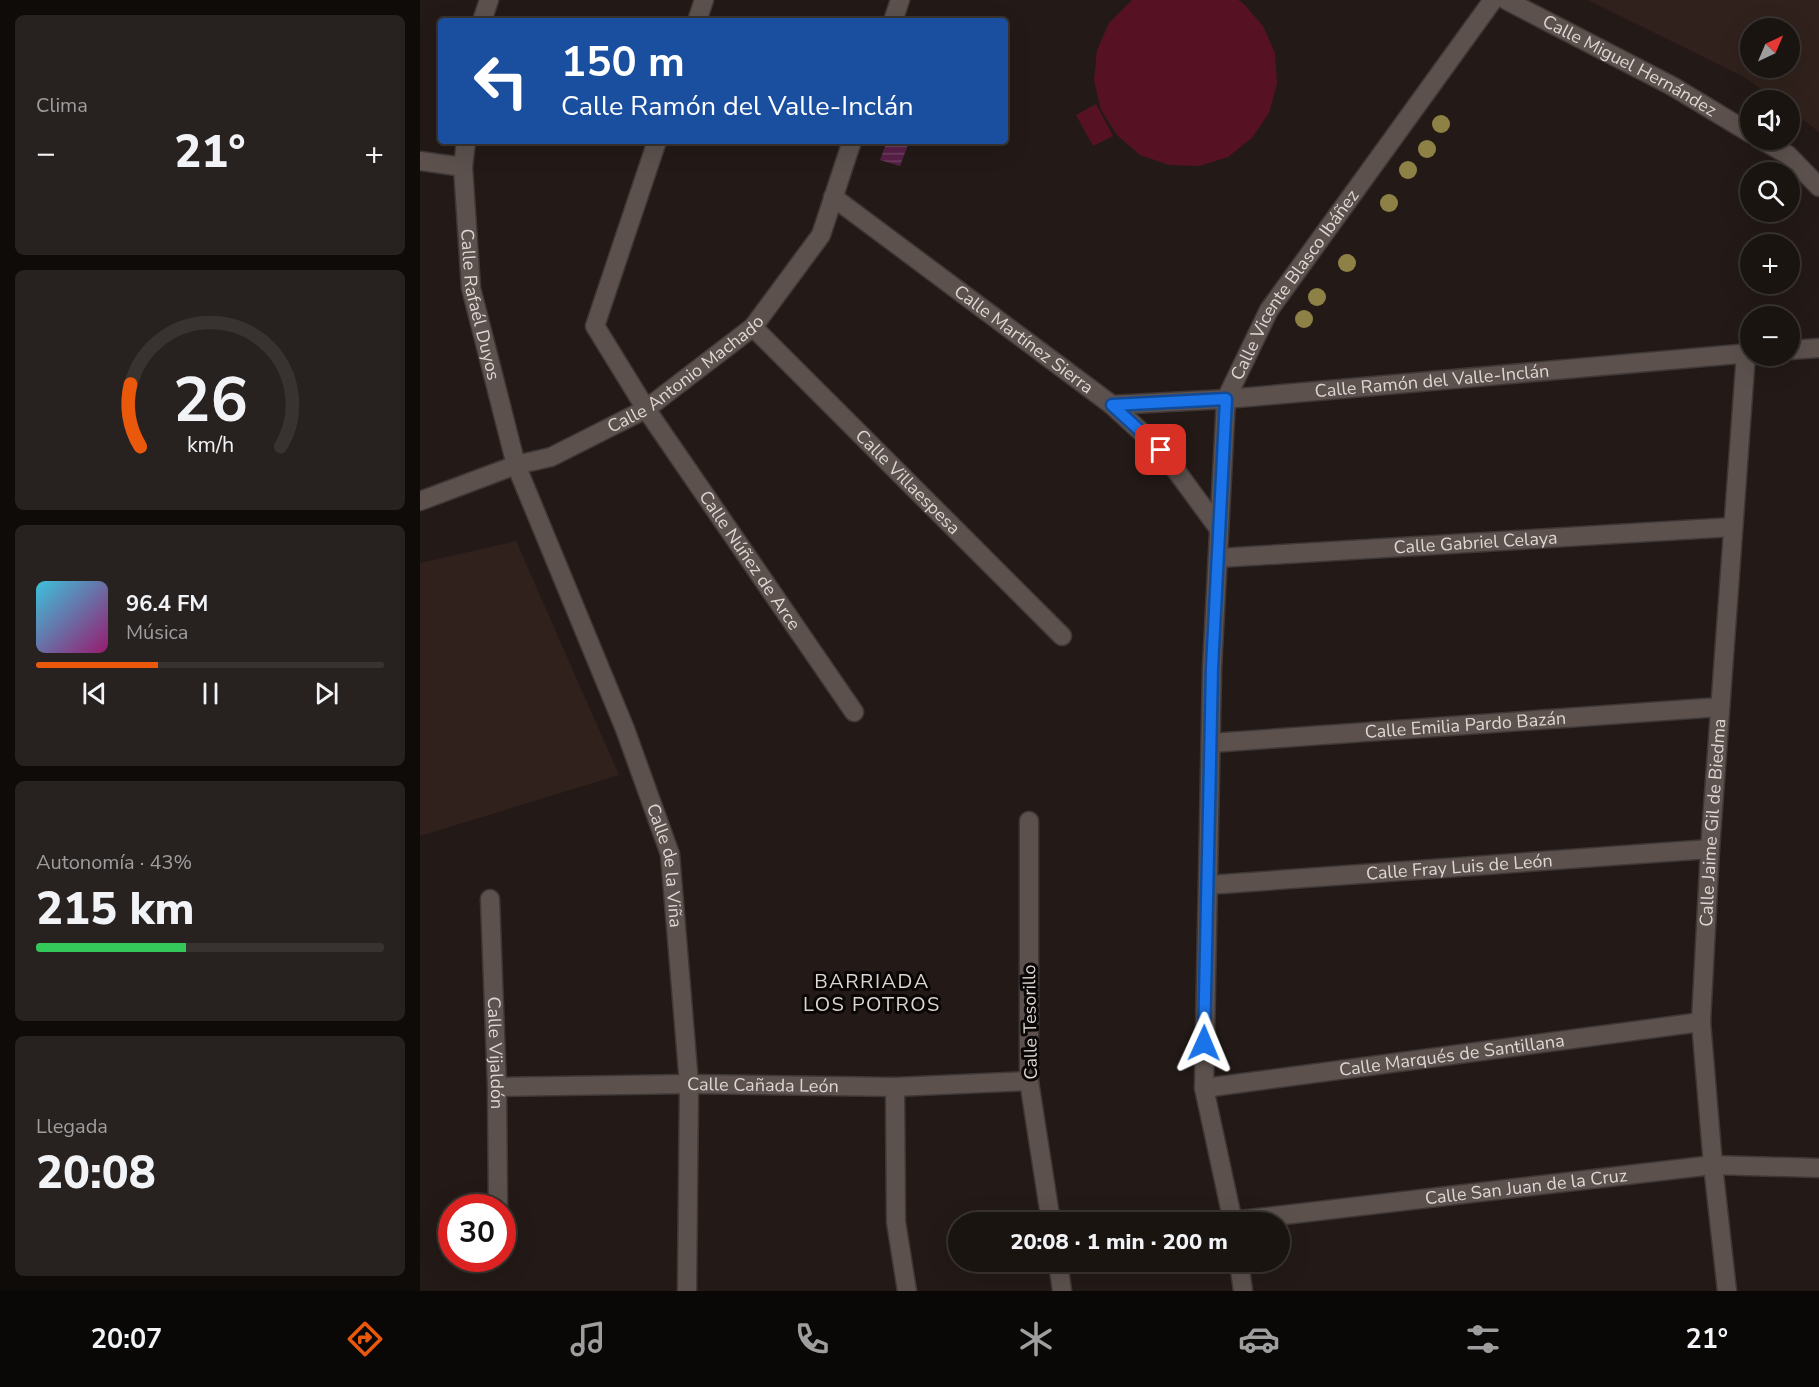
<!DOCTYPE html>
<html lang="es">
<meta charset="utf-8">
<style>
body{margin:0;font-family:"Nunito Sans",sans-serif;background:#27211f;color:#f1f3f6;height:100vh;display:flex;flex-direction:column;font-size:22px;white-space:nowrap}
*{box-sizing:border-box;margin:0}
p{font-size:20px;color:#9f9e9f}
.icon{flex:none;width:33px;height:33px;fill:none;stroke:currentColor;stroke-width:2;stroke-linecap:round;stroke-linejoin:round}
.map{position:relative;flex:1;overflow:hidden}
.side{display:flex;flex-direction:column;gap:15px;padding:15px;background:#0e0b09;width:420px}
.side>*{flex:none}
.banner{position:absolute;left:18px;top:18px;width:570px;height:126px;border-radius:6px;box-shadow:0 6px 24px #0002,0 0 0 2px #383331;background:#1a4fa0;color:#fff;overflow:hidden}
.needle{width:39px;rotate:44deg}
.fabs{position:absolute;left:1320px;top:18px;display:grid;gap:12px}
.fabs a{display:grid;place-items:center;width:60px;height:60px;border-radius:50%;background:#1a1411;box-shadow:0 6px 24px #0002,0 0 0 2px #383331;font-size:30px}
.speed{position:absolute;left:18px;top:1194px;display:flex;gap:12px;font-size:30px;font-weight:700;text-align:center}
.speed>*{display:grid;place-content:center;width:78px;height:78px;border-radius:50%;background:#1a1411;box-shadow:0 6px 24px #0002,0 0 0 2px #383331;line-height:1}
.speed .limit{border:9px solid #d22;background:#fff;color:#111}
.pin{position:absolute;display:grid;place-items:center;width:51px;height:51px;color:#fff;margin:-26px;border-radius:12px;box-shadow:0 3px 9px #0006}
.me{position:absolute;width:66px;margin:-33px;rotate:1deg;stroke-linejoin:round;filter:drop-shadow(0 0 4px #0008)}
.turn{display:flex;align-items:center;gap:21px;height:126px;padding:0 24px;font-size:27px}
.turn .icon{width:78px;height:78px;stroke-width:2.5}
.turn b{display:block;font-size:42px;line-height:51px}
.big{font-size:45px;font-weight:800;line-height:1.1}
.side .card{flex:1;display:flex;flex-direction:column;justify-content:center;gap:9px;min-width:0;padding:0 21px;border-radius:9px;background:#27211f}
.side .dial{align-items:center;gap:0}
.dial svg{height:156px;overflow:visible;fill:none;stroke:#383331;stroke-width:7;stroke-linecap:round;text-anchor:middle}
.dial text{fill:#f1f3f6;stroke:none}
.song{display:flex;align-items:center;gap:18px}
.cover{width:72px;height:72px;border-radius:9px;background:linear-gradient(135deg,hsl(190 70% 55%),hsl(320 70% 35%))}
.played{height:6px;border-radius:3px;background:linear-gradient(90deg,#ea580c 35%,#383331 35%)}
.keys{display:flex;justify-content:space-around;direction:ltr}
.heat{display:flex;justify-content:space-between;align-items:center;font-size:33px;direction:ltr}
.charge{height:9px;border-radius:4px;background:linear-gradient(90deg,#34c759 43%,#383331 0)}
.trip{position:absolute;left:528px;top:1212px;width:342px;height:60px;border-radius:30px;background:#1a1411;box-shadow:0 6px 24px #0002,0 0 0 2px #383331;font-weight:800;line-height:60px;text-align:center}
.tabs{display:flex;height:96px;justify-content:space-around;align-items:center;background:#0a0807;color:#9f9e9f}
.tabs .icon{width:42px;height:42px}
.tabs .current{color:#ea580c}
.tabs b{font-size:27px;color:#f1f3f6}
main{display:flex;flex:1;min-height:0}
.map>svg:first-child{display:block}
.built{fill:#30211c;fill-rule:evenodd}
.water{fill:url(#water-rules)}
.building{fill:#561223}
.lines{fill:none;stroke-linecap:round;stroke-linejoin:round}
.minor-casing{stroke:#3e3736;stroke-width:21}
.minor{stroke:#5c514d;stroke-width:18}
.tree{fill:#8e8146}
.route-casing{stroke:#114b97;stroke-width:15}
.route{stroke:#1a73e8;stroke-width:10}
.labels{text-anchor:middle;stroke-width:6;stroke-linejoin:round;paint-order:stroke}
.street-label{font-size:18px;fill:#ddd7d4;stroke:#0a0605}
.neighbourhood-label{font-size:20px;letter-spacing:1.5px;fill:#ddd7d4;stroke:#0a0605}
</style>
<main>
<section class="side">
<div class="card"><p>Clima</p>
<div class="heat"><a>−</a><b class="big">21°</b><a>+</a></div>
</div>
<div class="card dial"><svg viewBox="0 0 100 80">
<path d="M14 69A42 42 0 1 1 86 69"/>
<path d="M14 69A42 42 0 0 1 9 37" stroke="#ea580c"/>
<text x="50" y="56" font-size="32" font-weight="700">26</text>
<text x="50" y="72" font-size="11">km/h</text>
</svg></div>
<div class="card">
<div class="song"><i class="cover"></i><div><b>96.4 FM</b><p>Música</p></div></div>
<div class="played"></div>
<div class="keys"><svg class="icon" aria-label="previous" viewBox="0 0 24 24"><path d="M18 5L8 12l10 7zM5 5v14"/></svg><svg class="icon" aria-label="pause" viewBox="0 0 24 24"><path d="M8 5v14M16 5v14"/></svg><svg class="icon" aria-label="next" viewBox="0 0 24 24"><path d="M6 5l10 7-10 7zM19 5v14"/></svg></div>
</div>
<div class="card"><p>Autonomía · 43%</p><b class="big">215 km</b><div class="charge"></div></div>
<div class="card"><p>Llegada</p><b class="big">20:08</b></div>
</section>
<div class="map">
<svg width="1399" height="1291" viewBox="0 0 1399 1291">
<defs>
<pattern id="water-rules" width="6" height="5" patternUnits="userSpaceOnUse" patternTransform="scale(1.5)"><rect width="6" height="5" fill="#592048"/><path d="M0 2.5h6" fill="none" stroke="#704062"/></pattern>
</defs>
<rect width="100%" height="100%" fill="#231a17"/>
<path class="built" d="M1168,0h231v132l-29,-22v-10h-14l-32,-23zM1330,28h40v40h-40z
M96,541l103,234 -199,61v-273z"/>
<path class="water" d="M467,141h26l-4,1 -9,24 -20,-6z"/>
<path class="building" d="M712,0h106l5,3 20,23 12,27 2,31 -8,29 -17,25 -24,19 -29,9 -30,-1 -29,-10 -23,-20 -16,-25 -7,-30 3,-30 12,-27z
M676,104l17,32 -20,10 -17,-31z"/>
<g class="lines">
<defs>
<g id="minor">
<path id="s1" d="M1086,0l166,86 78,47"/>
<path d="M62,21l7,-21"/>
<path d="M277,21l7,-21"/>
<path d="M473,21l7,-21"/>
<path d="M1342,140l26,15 31,32"/>
<path id="s2" d="M46,141l-3,26 8,121 45,177 109,264 45,125 19,230 -2,207"/>
<path id="s3" d="M237,141l-62,185 51,83 208,303"/>
<path d="M0,161l43,6"/>
<path id="s4" d="M413,197l279,208 49,45 58,79"/>
<path id="s5" d="M333,327l309,309"/>
<path d="M1370,350l29,-2"/>
<path id="s6" d="M692,405l114,-6 524,-46"/>
<path id="s7" d="M0,501l96,-36 35,-8 95,-48 107,-82 68,-92 31,-94"/>
<path id="s8" d="M798,558l515,-31"/>
<path id="s9" d="M791,743l509,-36"/>
<path d="M609,821v260l22,141"/>
<path id="s10" d="M788,885l502,-36"/>
<path id="s11" d="M70,899l7,188 1,121"/>
<path id="s12" d="M77,1087l192,-3 206,3 134,-6"/>
<path d="M475,1087l1,135 11,69"/>
<path id="s13" d="M784,1088l497,-66"/>
<path id="s14" d="M812,1221l481,-56 106,3"/>
<path id="s15" d="M813,1222l-29,-134 8,-420 14,-269 43,-89 224,-310"/>
<path d="M638,1262l4,29"/>
<path d="M819,1262l4,29"/>
<path id="s16" d="M1307,1291l-14,-126 -12,-143 9,-173 36,-496"/>
</g>
</defs>
<use href="#minor" class="minor-casing"/>
<use href="#minor" class="minor"/>
</g>
<g class="tree">
<circle cx="1021" cy="124" r="9"/>
<circle cx="1007" cy="149" r="9"/>
<circle cx="988" cy="170" r="9"/>
<circle cx="969" cy="203" r="9"/>
<circle cx="927" cy="263" r="9"/>
<circle cx="897" cy="297" r="9"/>
<circle cx="884" cy="319" r="9"/>
</g>
<g class="lines">
<defs>
<path id="route" d="M741,450l-49,-45 114,-6 -14,269 -8,375"/>
</defs>
<use href="#route" class="route-casing"/>
<use href="#route" class="route"/>
</g>
<g class="labels">
<g class="street-label">
<text dy="6" stroke="none"><textPath href="#s1" startOffset="140">Calle Miguel Hernández</textPath></text>
<text dy="6" stroke="none"><textPath href="#s15" startOffset="960">Calle Vicente Blasco Ibáñez</textPath></text>
<text dy="6" stroke="none"><textPath href="#s2" startOffset="165">Calle Rafaél Duyos</textPath></text>
<text dy="6" stroke="none"><textPath href="#s4" startOffset="238">Calle Martínez Sierra</textPath></text>
<text dy="6" stroke="none"><textPath href="#s7" startOffset="297">Calle Antonio Machado</textPath></text>
<text dy="6" stroke="none"><textPath href="#s6" startOffset="321">Calle Ramón del Valle-Inclán</textPath></text>
<text dy="6" stroke="none"><textPath href="#s5" startOffset="219">Calle Villaespesa</textPath></text>
<text dy="6" stroke="none"><textPath href="#s8" startOffset="258">Calle Gabriel Celaya</textPath></text>
<text dy="6" stroke="none"><textPath href="#s3" startOffset="476">Calle Núñez de Arce</textPath></text>
<text dy="6" stroke="none"><textPath href="#s9" startOffset="255">Calle Emilia Pardo Bazán</textPath></text>
<text dy="6" stroke="none"><textPath href="#s16" startOffset="470">Calle Jaime Gil de Biedma</textPath></text>
<text dy="6" stroke="none"><textPath href="#s2" startOffset="759">Calle de la Viña</textPath></text>
<text dy="6" stroke="none"><textPath href="#s10" startOffset="252">Calle Fray Luis de León</textPath></text>
<text transform="translate(610 1022) rotate(-91)" y="6">Calle Tesorillo</text>
<text dy="6" stroke="none"><textPath href="#s11" startOffset="154">Calle Vijaldón</textPath></text>
<text dy="6" stroke="none"><textPath href="#s13" startOffset="250">Calle Marqués de Santillana</textPath></text>
<text dy="6" stroke="none"><textPath href="#s12" startOffset="266">Calle Cañada León</textPath></text>
<text dy="6" stroke="none"><textPath href="#s14" startOffset="296">Calle San Juan de la Cruz</textPath></text>
</g>
<g class="neighbourhood-label">
<text x="452" y="988">BARRIADA<tspan x="452" dy="23">LOS POTROS</tspan></text>
</g>
</g>
</svg>
<div class="fabs">
<a><svg class="needle" viewBox="-14 -14 28 28"><path d="M0-13l5 13h-10z" fill="#e53935"/><path d="M0 13l5-13h-10z" fill="#9f9e9f"/></svg></a>
<a><svg class="icon" aria-label="sound" viewBox="0 0 24 24"><path d="M4 9h4l5-4v14l-5-4H4zM17 9q2 3 0 6"/></svg></a>
<a><svg class="icon" aria-label="search" viewBox="0 0 24 24"><circle cx="10" cy="10" r="6"/><path d="M15 15l6 6"/></svg></a>
<a>+</a>
<a>−</a>
</div>
<div class="speed"><div class="limit">30</div></div>
<div class="pin" style="left:741px;top:450px;background:#d93025"><svg class="icon" aria-label="arrive" viewBox="0 0 24 24"><path d="M6 21V4h12l-3 4 3 4H6"/></svg></div>
<svg class="me" style="left:784px;top:1043px" viewBox="-20 -20 40 40"><path d="M0-17L14 15 0 8-14 15z" fill="#1a73e8" stroke="#fff" stroke-width="4"/></svg>
<div class="trip">20:08 · 1 min · 200 m</div>
<div class="banner">
<div class="turn"><svg class="icon" aria-label="left" viewBox="0 0 24 24"><path d="M17 20v-9H6M10 6l-5 5 5 5"/></svg><div><b>150 m</b>Calle Ramón del Valle-Inclán</div></div>
</div>
</div>
</main>
<nav class="tabs">
<b>20:07</b>
<svg class="icon current" aria-label="directions" viewBox="0 0 24 24"><path d="M12 3l9 9-9 9-9-9zM9 14v-3h6M13 9l2 2-2 2"/></svg>
<svg class="icon" aria-label="music" viewBox="0 0 24 24"><path d="M9 18V5l10-2v13"/><circle cx="6" cy="18" r="3"/><circle cx="16" cy="16" r="3"/></svg>
<svg class="icon" aria-label="phone" viewBox="0 0 24 24"><path d="M5 4h4l2 5-3 2q2 4 5 5l2-3 5 2v4C11 20 4 13 5 4z"/></svg>
<svg class="icon" aria-label="climate" viewBox="0 0 24 24"><path d="M12 3v18M4 7l16 10M4 17L20 7"/></svg>
<svg class="icon" aria-label="car" viewBox="0 0 24 24"><path d="M5 17H2v-5l4-1 3-4h7l3 4 3 1v5h-3M9 17h6M6 11h13"/><circle cx="7" cy="17" r="2"/><circle cx="17" cy="17" r="2"/></svg>
<svg class="icon" aria-label="filters" viewBox="0 0 24 24"><path d="M4 7h16M4 17h16"/><circle cx="9" cy="7" r="2"/><circle cx="15" cy="17" r="2"/></svg>
<b>21°</b>
</nav>
